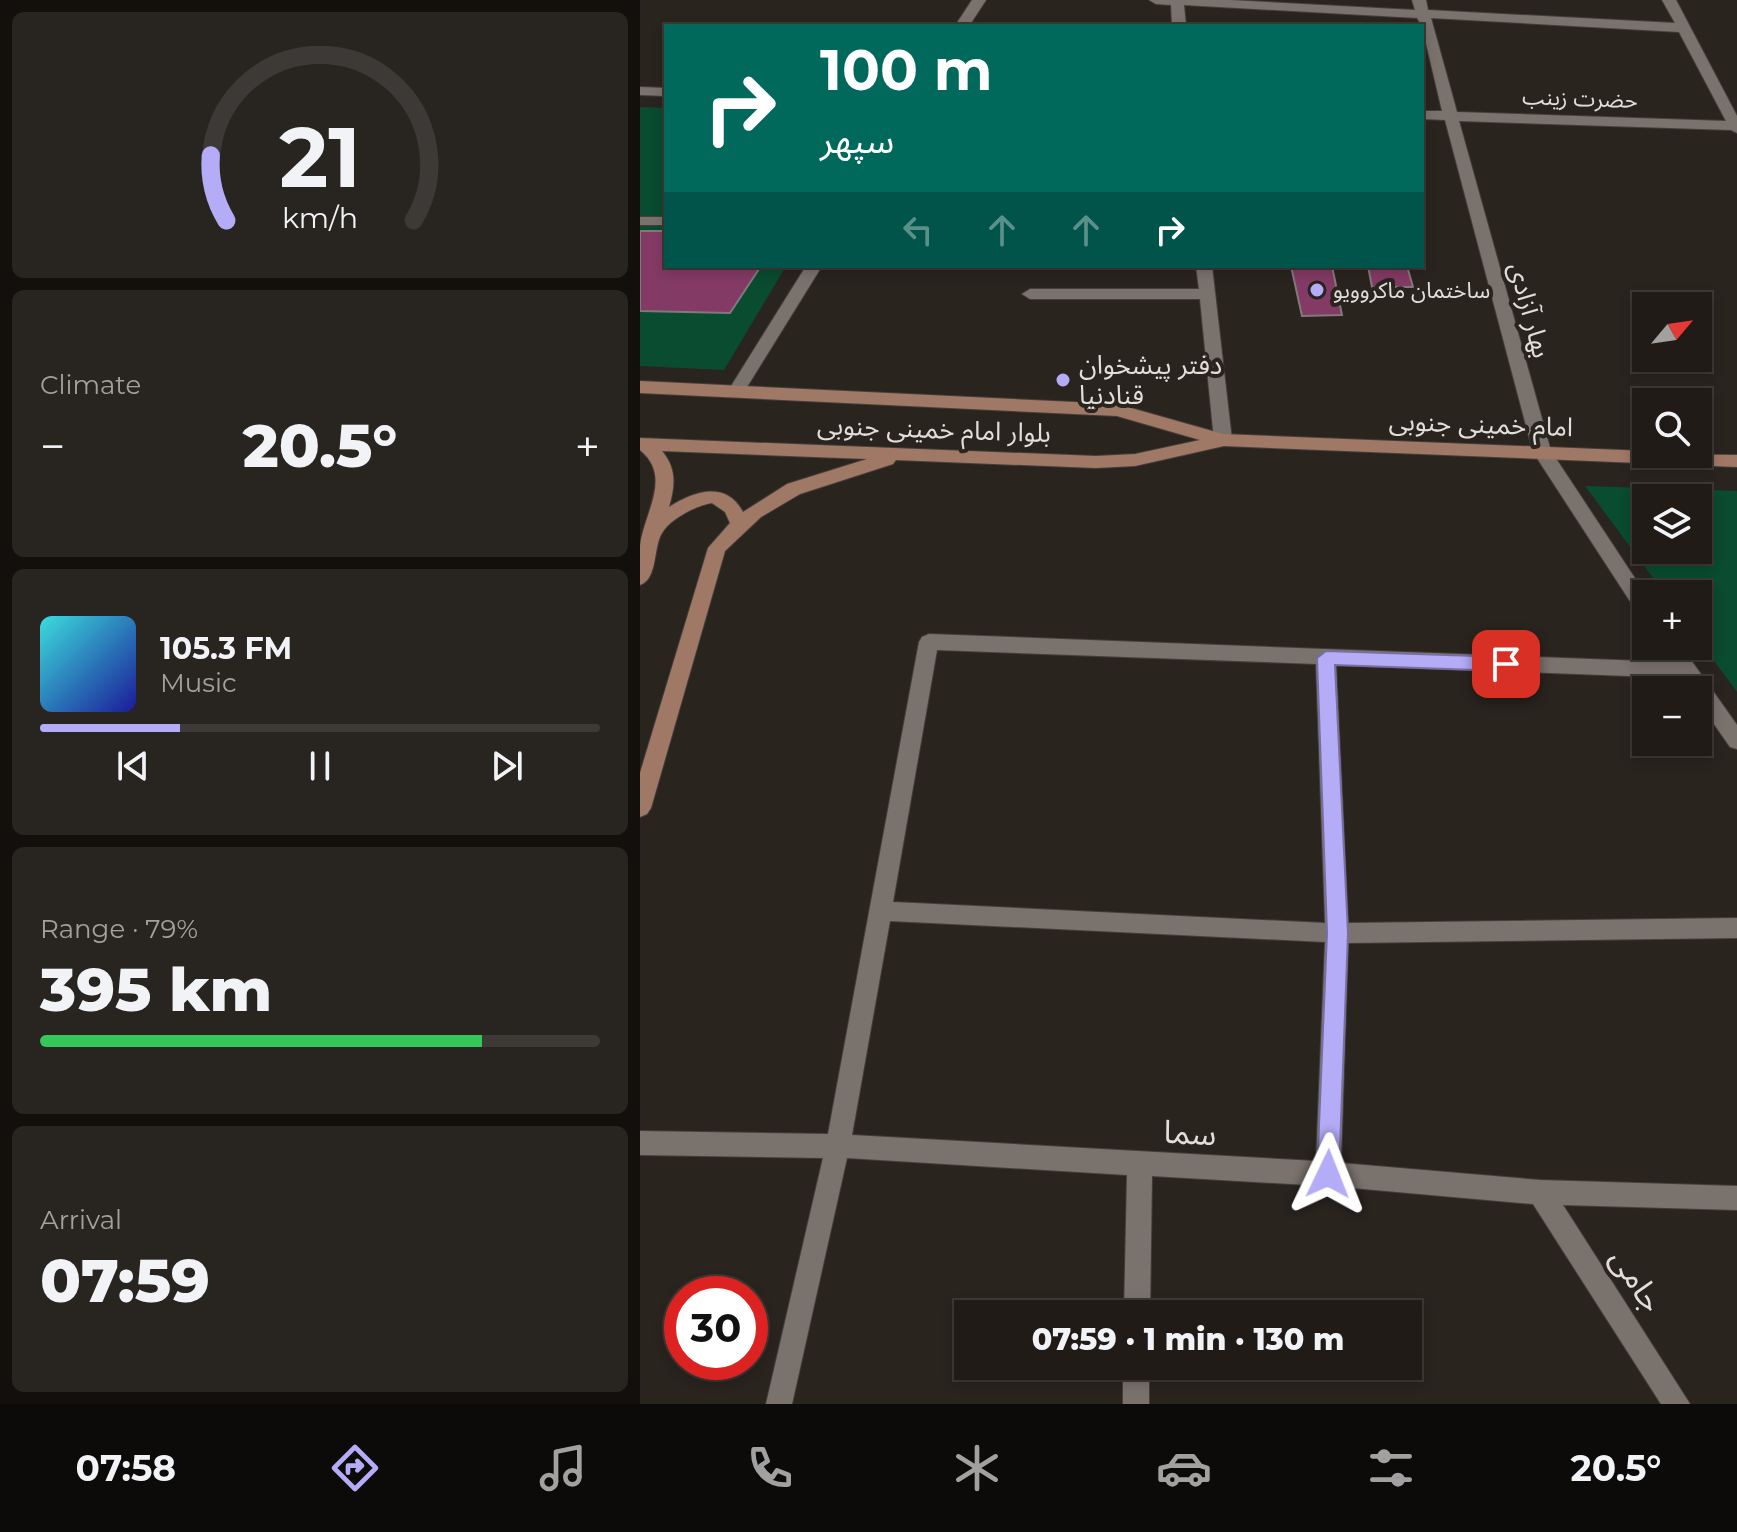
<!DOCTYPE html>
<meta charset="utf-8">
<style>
body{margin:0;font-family:Montserrat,"Noto Sans Arabic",sans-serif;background:#282420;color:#f1f3f6;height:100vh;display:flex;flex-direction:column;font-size:30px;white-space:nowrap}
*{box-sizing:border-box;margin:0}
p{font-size:26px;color:#a2a1a1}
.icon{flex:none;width:44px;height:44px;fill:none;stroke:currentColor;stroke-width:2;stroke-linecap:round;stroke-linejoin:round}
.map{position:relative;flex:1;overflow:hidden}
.details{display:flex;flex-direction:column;gap:12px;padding:12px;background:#120f0d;width:640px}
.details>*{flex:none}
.guide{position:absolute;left:24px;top:24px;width:760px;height:244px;border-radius:0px;box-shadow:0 4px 12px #0003,0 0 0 2px #3d3936;background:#00695c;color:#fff;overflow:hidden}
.needle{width:52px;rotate:61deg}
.tools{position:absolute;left:992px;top:292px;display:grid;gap:16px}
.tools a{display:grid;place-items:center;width:80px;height:80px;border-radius:0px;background:#201b17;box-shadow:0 4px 12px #0003,0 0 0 2px #3d3936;font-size:40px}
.speed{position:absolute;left:24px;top:1276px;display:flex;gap:16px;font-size:40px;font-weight:700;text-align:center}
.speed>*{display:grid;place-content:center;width:104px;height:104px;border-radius:50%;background:#201b17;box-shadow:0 4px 12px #0003,0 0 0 2px #3d3936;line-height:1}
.speed .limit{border:12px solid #d22;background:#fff;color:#111}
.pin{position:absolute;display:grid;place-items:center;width:68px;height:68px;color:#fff;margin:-34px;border-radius:16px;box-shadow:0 4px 12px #0006}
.me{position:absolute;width:88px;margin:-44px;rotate:2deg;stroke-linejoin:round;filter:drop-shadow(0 0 6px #0008)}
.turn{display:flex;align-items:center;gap:28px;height:168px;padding:0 24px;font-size:36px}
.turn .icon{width:104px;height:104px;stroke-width:2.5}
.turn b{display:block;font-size:56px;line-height:68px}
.lanes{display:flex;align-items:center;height:76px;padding:0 24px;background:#0003;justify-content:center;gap:40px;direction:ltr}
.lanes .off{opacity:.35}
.big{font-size:60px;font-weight:800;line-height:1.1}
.details .card{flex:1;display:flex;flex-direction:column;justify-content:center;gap:12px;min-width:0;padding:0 28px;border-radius:12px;background:#282420}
.details .dial{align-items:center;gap:0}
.dial svg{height:208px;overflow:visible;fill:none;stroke:#3d3936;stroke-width:7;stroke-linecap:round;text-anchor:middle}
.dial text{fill:#f1f3f6;stroke:none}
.song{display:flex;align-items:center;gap:24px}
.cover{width:96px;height:96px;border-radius:12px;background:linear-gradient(135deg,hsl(180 70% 55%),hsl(240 70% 35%))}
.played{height:8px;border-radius:4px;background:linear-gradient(90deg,#b5acf8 25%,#3d3936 25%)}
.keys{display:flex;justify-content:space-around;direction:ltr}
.heat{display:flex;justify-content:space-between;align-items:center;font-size:44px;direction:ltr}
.charge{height:12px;border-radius:6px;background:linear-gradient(90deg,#34c759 79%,#3d3936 0)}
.trip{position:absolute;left:314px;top:1300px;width:468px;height:80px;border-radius:0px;background:#201b17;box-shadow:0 4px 12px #0003,0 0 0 2px #3d3936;font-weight:800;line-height:80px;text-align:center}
.dock{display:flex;height:128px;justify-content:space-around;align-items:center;background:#0d0b09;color:#a2a1a1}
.dock .icon{width:56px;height:56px}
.dock .active{color:#b5acf8}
.dock b{font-size:36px;color:#f1f3f6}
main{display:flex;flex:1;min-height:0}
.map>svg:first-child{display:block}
.green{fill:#094c30;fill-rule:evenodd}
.building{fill:#833a64;stroke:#82797d;stroke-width:2}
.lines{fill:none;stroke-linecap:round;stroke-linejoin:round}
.service-casing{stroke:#453f3b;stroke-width:2}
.minor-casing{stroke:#453f3b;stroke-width:2}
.secondary-casing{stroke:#453f3b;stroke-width:2}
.service{fill:#7a726d;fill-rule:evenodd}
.minor{fill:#7a726d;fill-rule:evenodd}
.secondary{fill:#a07866;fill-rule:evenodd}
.route{fill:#b5acf8;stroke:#7670a1;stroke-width:2}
.poi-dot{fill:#b5acf8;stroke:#2a241f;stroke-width:3}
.labels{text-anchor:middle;stroke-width:8;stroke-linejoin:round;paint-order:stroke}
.far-street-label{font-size:22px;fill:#e2deda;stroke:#2a241f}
.far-poi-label{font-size:22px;fill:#e2deda;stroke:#2a241f;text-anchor:start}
.street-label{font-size:26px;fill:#e2deda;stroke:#2a241f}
.poi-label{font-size:26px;fill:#e2deda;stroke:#2a241f;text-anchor:start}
.near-street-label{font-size:32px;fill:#e2deda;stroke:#2a241f}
</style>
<main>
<section class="details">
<div class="card dial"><svg viewBox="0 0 100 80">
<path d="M14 69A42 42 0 1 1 86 69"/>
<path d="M14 69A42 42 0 0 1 8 44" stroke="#b5acf8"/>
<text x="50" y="56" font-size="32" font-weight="700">21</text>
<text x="50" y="72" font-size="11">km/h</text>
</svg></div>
<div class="card"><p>Climate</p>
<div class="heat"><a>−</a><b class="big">20.5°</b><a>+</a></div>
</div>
<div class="card">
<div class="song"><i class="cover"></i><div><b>105.3 FM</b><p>Music</p></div></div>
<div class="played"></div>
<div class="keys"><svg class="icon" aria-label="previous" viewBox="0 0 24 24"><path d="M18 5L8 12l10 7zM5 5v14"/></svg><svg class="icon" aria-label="pause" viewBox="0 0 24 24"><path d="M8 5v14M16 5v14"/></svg><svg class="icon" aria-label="next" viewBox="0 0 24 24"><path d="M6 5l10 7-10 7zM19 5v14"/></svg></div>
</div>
<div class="card"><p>Range · 79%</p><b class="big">395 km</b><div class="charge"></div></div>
<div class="card"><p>Arrival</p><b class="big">07:59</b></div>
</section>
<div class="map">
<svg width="1097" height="1404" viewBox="0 0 1097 1404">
<rect width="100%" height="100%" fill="#2a241f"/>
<path class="green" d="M0,107l26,1v158h120l-62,104 -84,-4z
M945,486l152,5v201l-39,-53v-45h-33zM1006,498h52v52h-52z"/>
<path class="building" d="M0,231h26v35h95l-31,47 -90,-2z
M651,266h41l10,49 -40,1z
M728,266h39l6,21h-41z"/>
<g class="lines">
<defs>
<path id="service" d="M0,217h26v8h-26z"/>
<path id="minor" d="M332,0h14l-17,26h-14z
M509,0h81l185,10 -3,-10h14l2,10 247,13 -13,-23h14l61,116v17l-6,-3 -272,-9 92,330 95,144v22l-7,-2 -106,-163 -88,-332 -23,-1v-8h20l-20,-85 -5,-8 -233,-13 2,21h-14l-1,-21 -15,-1zM791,18l248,14 47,89 -269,-9z
M0,87l26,1v8l-26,-1z
M166,266h16l-80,129h-12l-2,-4z
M556,266h16l20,174 -9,6 -9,-6 -14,-141h-170l-8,-5 8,-5h169z
M289,634l741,28 -10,-16h21l56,79v24l-7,-2 -32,-46v-11h-8l-9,-12 -345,-13 12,258 389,-5v20l-389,5 -7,220 199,17 197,6v24l-174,-5 127,199h-29l-128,-200 -192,-17 -189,-11 -2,138h-26l3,-139 -280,-17 -55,246h-26l57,-246 -183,-3v-24l188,3 91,-492 3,-5zM297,650l379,14 9,259 -432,-21zM250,921l435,21 -9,219 -464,-26z
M483,1366h26v38h-26z"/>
<path id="secondary" d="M0,381l477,23 106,30 423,17v3l91,1v12l-513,-21 -89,20 -39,2 -200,-8 -3,4 -93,30 -39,23 -36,34 -74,257 -4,6 -7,3v-44l68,-225 22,-25 -5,-11 -13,-9c-15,2 -42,16 -50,30 -9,14 -4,46 -22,52 0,-13 0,-27 0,-39 4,-34 33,-69 0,-96v-12l456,18 39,-2 65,-14 -83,-24 -477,-23zM22,451l205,8 -80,25 -44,28c-17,-32 -49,-21 -74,-5 6,-21 8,-38 -7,-56z"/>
</defs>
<use href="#service" class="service-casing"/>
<use href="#minor" class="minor-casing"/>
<use href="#secondary" class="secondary-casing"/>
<use href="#service" class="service"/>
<use href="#minor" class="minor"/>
<use href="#secondary" class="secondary"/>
</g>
<path class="route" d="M686,651l180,6 9,7 -9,7 -171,-6 13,268 -9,241 -3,8 -8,3 -8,-3 -3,-8 10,-241 -10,-275z"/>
<g class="poi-dot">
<circle cx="677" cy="290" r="8"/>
<circle cx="423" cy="380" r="8"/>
</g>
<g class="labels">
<g class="far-street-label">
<text transform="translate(940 98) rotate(2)" y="8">حضرت زینب</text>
</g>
<g class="far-poi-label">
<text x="693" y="298">ساختمان ماکروویو</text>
</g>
<g class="street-label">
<text transform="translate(890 310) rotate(75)" y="9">بهار آزادی</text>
<text transform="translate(841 424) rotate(2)" y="9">امام خمینی جنوبی</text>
<text transform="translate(294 429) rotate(2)" y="9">بلوار امام خمینی جنوبی</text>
</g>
<g class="poi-label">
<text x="439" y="374">دفتر پیشخوان<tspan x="439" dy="30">قنادنیا</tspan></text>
</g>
<g class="near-street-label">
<text transform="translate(550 1133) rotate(3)" y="11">سما</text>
<text transform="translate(997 1280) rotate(57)" y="11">جامی</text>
</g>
</g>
</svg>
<div class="tools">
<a><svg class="needle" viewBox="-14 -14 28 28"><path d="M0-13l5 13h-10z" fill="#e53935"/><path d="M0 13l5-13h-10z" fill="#a2a1a1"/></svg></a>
<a><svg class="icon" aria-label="search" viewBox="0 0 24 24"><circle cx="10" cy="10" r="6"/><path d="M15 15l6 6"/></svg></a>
<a><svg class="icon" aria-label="layers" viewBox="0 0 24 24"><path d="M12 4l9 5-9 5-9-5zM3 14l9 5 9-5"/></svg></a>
<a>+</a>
<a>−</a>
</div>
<div class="speed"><div class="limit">30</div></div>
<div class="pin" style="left:866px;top:664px;background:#d93025"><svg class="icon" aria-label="arrive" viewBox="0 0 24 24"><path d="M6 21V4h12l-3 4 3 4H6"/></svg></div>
<svg class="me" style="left:688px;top:1174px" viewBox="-20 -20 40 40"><path d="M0-17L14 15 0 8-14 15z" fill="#b5acf8" stroke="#fff" stroke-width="4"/></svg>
<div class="trip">07:59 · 1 min · 130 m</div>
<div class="guide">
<div class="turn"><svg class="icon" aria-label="right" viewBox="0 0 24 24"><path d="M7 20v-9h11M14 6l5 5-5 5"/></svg><div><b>100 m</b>سپهر</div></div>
<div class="lanes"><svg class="icon off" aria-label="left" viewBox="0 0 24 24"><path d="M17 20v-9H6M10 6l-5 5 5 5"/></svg><svg class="icon off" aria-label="ahead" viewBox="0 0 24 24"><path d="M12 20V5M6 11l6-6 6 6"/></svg><svg class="icon off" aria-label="ahead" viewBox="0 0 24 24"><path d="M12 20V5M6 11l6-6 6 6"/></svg><svg class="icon" aria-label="right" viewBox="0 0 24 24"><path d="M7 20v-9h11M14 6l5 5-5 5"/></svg></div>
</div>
</div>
</main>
<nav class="dock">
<b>07:58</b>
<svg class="icon active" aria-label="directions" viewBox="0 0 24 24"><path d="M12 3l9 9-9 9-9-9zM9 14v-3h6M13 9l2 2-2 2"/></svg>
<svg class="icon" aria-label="music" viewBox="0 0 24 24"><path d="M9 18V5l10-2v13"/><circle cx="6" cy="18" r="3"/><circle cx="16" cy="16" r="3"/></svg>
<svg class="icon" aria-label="phone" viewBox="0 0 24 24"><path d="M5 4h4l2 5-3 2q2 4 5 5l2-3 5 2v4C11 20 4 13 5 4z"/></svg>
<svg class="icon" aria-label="climate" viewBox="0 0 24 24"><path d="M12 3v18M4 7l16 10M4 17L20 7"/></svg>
<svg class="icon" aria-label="car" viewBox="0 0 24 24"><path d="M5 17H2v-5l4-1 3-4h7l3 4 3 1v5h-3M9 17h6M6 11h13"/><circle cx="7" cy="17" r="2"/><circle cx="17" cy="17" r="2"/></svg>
<svg class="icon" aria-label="filters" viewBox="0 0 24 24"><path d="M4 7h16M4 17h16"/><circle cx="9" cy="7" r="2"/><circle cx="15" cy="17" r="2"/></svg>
<b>20.5°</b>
</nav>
